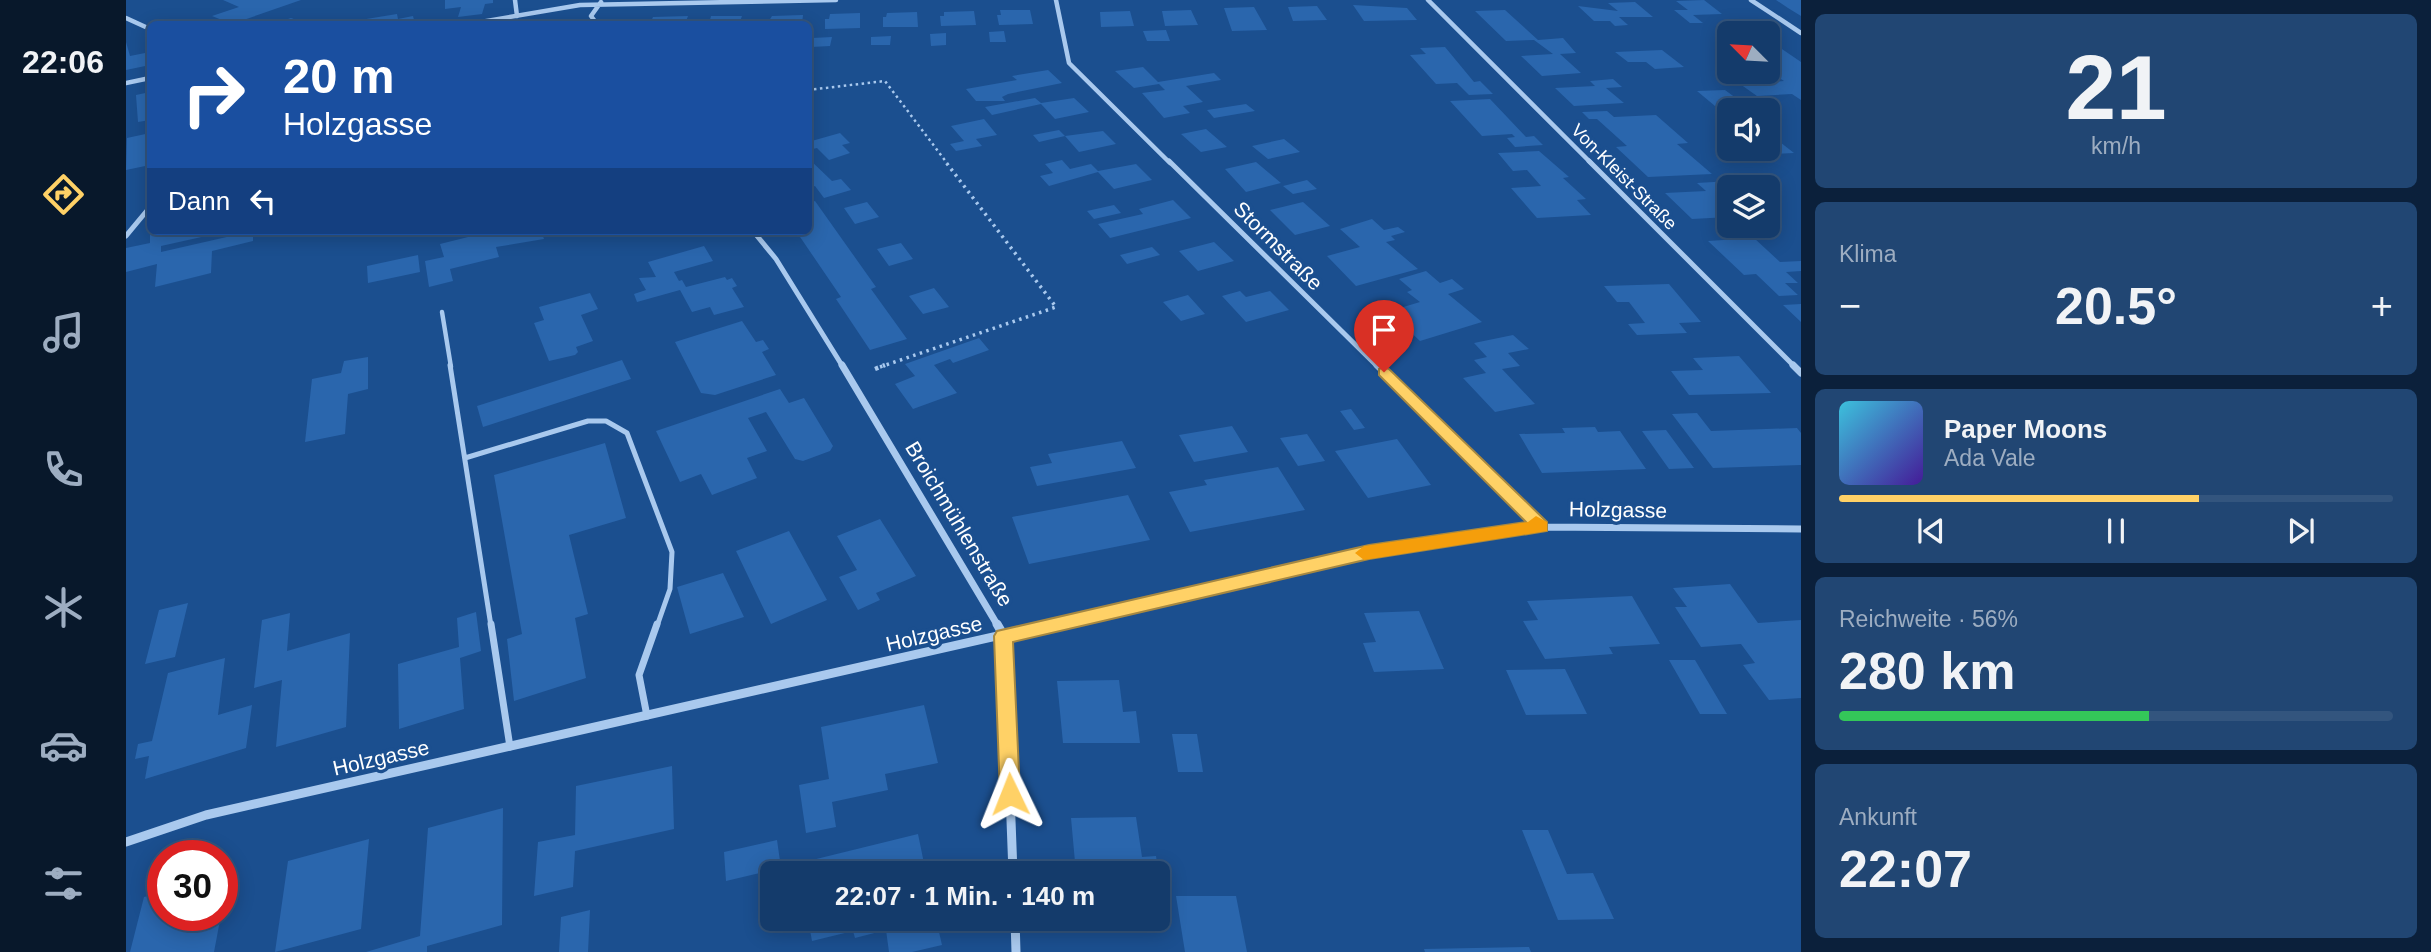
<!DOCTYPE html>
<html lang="de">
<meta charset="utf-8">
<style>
body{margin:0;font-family:Arial,sans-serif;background:#214673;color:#f1f3f6;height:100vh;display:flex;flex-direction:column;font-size:26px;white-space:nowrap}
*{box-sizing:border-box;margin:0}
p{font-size:23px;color:#9dadc1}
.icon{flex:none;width:38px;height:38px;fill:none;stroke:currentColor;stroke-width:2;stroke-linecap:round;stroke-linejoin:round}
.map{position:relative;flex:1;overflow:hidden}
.sheet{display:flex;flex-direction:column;gap:14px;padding:14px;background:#0b203b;width:630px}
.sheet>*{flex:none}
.banner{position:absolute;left:21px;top:21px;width:665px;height:214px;border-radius:10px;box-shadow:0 4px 18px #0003,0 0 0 2px #33557e;background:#1a4fa0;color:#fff;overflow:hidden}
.needle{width:46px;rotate:294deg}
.controls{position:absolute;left:1591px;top:21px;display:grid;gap:14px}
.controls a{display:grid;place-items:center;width:63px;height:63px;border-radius:10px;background:#143b6b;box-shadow:0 4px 18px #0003,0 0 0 2px #33557e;font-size:35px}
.speed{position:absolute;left:21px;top:840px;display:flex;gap:14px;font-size:35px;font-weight:700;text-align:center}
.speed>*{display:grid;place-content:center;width:91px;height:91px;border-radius:50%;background:#143b6b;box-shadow:0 4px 18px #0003,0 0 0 2px #33557e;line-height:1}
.speed .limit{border:10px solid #d22;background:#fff;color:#111}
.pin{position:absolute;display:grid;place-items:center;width:60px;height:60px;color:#fff;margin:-72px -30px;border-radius:50% 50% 50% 0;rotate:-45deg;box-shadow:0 0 7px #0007}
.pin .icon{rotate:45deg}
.me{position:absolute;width:77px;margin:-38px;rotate:358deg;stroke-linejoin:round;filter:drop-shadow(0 0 5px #0008)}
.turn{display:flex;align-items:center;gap:24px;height:147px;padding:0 21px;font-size:32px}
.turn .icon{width:91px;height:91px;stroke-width:2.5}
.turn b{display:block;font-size:49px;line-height:60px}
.then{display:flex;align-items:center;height:66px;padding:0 21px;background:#0003;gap:14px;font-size:26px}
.big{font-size:52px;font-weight:800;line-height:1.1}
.sheet .card{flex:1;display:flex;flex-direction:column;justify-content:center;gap:10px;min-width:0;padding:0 24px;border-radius:10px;background:#214673}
.sheet .dial{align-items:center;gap:0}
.dial b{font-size:91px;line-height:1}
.song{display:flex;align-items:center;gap:21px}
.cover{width:84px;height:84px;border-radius:10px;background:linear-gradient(135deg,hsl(190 70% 55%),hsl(260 70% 35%))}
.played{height:7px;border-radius:4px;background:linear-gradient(90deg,#ffd166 65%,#33557e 65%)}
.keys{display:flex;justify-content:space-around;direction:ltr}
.heat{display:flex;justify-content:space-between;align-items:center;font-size:38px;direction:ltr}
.charge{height:10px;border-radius:5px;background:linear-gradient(90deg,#34c759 56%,#33557e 0)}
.trip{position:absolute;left:634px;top:861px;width:410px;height:70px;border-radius:10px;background:#143b6b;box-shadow:0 4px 18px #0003,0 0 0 2px #33557e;font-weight:800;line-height:70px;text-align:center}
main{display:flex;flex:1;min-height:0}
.tabs{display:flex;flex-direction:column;width:126px;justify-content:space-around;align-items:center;background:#08182b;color:#9dadc1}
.tabs .icon{width:49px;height:49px}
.tabs .on{color:#ffd166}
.tabs b{font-size:32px;color:#f1f3f6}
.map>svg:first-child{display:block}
.building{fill:#2a66ad}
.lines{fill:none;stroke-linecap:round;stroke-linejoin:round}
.path-far2{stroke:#a9c9ee;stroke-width:2.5;stroke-dasharray:2.5 3.5;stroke-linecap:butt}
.path-far1{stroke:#a9c9ee;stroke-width:3.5;stroke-dasharray:2.5 4.5;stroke-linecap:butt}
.path{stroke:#a9c9ee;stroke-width:4.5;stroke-dasharray:3.5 5;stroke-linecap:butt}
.service-far2{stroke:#a9c9ee;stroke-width:4.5}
.service-far1{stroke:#a9c9ee;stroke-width:5}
.service{stroke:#a9c9ee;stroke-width:7}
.minor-far3{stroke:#a9c9ee;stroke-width:4.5}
.minor-far2{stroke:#a9c9ee;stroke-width:5}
.minor-far1{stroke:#a9c9ee;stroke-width:7}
.minor{stroke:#a9c9ee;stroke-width:9}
.route{fill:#ffd166;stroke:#a68842;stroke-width:2}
.slow{fill:#f59e0b}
.labels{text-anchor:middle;stroke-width:7;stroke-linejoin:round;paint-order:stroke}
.far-street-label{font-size:18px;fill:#fff;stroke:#1b4f8f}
.street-label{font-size:21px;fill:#fff;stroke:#1b4f8f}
</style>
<main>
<nav class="tabs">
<b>22:06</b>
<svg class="icon on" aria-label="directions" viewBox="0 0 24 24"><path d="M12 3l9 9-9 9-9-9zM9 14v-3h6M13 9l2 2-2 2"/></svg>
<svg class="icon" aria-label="music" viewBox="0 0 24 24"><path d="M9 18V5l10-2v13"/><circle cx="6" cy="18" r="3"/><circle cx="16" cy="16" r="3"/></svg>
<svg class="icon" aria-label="phone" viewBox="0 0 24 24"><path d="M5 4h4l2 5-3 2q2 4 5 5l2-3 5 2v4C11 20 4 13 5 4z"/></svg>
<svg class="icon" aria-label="climate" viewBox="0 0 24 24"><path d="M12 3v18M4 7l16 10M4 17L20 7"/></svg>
<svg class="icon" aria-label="car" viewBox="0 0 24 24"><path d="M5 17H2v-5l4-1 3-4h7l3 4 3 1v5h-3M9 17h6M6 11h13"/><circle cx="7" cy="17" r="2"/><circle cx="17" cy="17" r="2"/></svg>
<svg class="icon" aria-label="filters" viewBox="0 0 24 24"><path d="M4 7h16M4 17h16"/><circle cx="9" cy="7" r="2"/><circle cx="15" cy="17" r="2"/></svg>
</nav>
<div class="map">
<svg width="1675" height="952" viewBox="0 0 1675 952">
<rect width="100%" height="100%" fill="#1b4f8f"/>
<path class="building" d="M97,0h78l-69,24 -20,-8 27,-9z
M319,0h48v3l-8,1 -3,10 -24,3 3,-10 -16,2z
M1578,0l18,14 -29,1 10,8h-13l-16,-13h14l-12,-9z
M1650,0h25v16l-13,-8z
M1509,2l18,15h-34l9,8 -13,1 -5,-5h-16l-16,-15 40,5 -10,-8z
M1227,5l54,3 10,12 -53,1z
M1191,6l10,14 -34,1 -5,-14z
M1128,7l13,23 -35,1 -8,-23z
M874,10h30l3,14 -34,1 -2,-10h4z
M1065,10l7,15 -33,1 -3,-15z
M1379,10l33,30 25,-2 13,15 -16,1 21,19 -39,3 -21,-20 32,-2 -19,-14 -28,1 -31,-30z
M848,11l2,14 -35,1 -1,-10h4v-4z
M1004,11l4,15 -33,1 -1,-15z
M791,12l1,15h-35v-10h3l1,-4z
M734,13v15l-35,1v-10h4l1,-5z
M271,14l1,5 15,-3 2,8h-61v-3z
M677,15l-1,9h-35l5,-8z
M562,16l-3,8h-35l3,-7z
M585,16h31l-3,8h-30z
M165,18l11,4 12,-2 12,4h-53z
M1040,30l4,11h-23l-4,-10z
M878,31l2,11h-16l-1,-10z
M820,33v12l-15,1 -1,-12z
M765,36l-1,9h-19v-8z
M706,37l-2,9 -19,1 1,-9z
M0,42l4,14 20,-4v13l-24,5z
M1319,47l29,35 6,-1 13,13 -24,1 -12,-12 -21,1 -26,-29 16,-1 -6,-6z
M1642,47h11l22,15v38l-9,-6 -35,2 -17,-12 44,-3 -16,-11z
M1536,50l22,17 -29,2 -9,-7h-18l-13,-10z
M1017,67l15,15 56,-9 7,7 -35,6 17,16 -20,4 7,7 -26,5 -22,-25 23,-3 -6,-6 -25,4 -19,-17z
M922,70l14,13 -54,11 -6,3 3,4h-29l-10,-12 51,-9 -5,-4z
M1487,79l9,8 -16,1 18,15 -50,3 -19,-18 40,-2 -5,-5z
M1599,90l19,14 -29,2 -18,-15z
M24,92v28l-12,2 -2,-27z
M909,98l6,5 33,-5 15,14 -34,7 -14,-15 -49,11 -7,-8z
M1364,99l36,38 8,-1 9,9 -28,2 -8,-9 8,-1 -3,-3 -30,2 -32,-35z
M1120,104l9,7 -41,7 -7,-8z
M1481,111l7,6 42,-2 32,28 -11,1 35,30 -64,3 -32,-30 11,-1 -30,-27h-8l-7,-7z
M858,119l13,16 -21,4 6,7 -26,5 -6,-7 14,-3 -13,-15z
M1080,129l21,18 -26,5 -20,-18z
M933,130l6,6 -26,6 -6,-7z
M977,131l13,13 -37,8 -14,-16z
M24,133v32l-24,5 1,-32z
M714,133l10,10 -8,2 8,8 -21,7 -12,-12 -9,2v-8z
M1158,139l16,13 -32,7 -16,-13z
M1642,139h8l18,14 -40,2 -7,-6h21z
M1413,151l30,26 -6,1 23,21 -9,1 14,15 -54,3 -26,-30 30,-2 -14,-16 -14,1 -15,-18z
M682,158l24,23 9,-2 10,11 -27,8 -9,-12 -7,2z
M936,160l8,9 21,-5 7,7 38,-7 16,16 -38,9 -16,-17 -49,14 -9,-10 13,-3 -8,-9z
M1130,162l25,21 -35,9 -21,-23z
M1181,180l10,9 -24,5 -10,-8z
M1604,181l7,6h-8v30l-37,2 -27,-26 41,-2 -9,-8z
M1047,200l18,18 -81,20 -12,-14 45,-10 -4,-5z
M689,201l61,86 -5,2 36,50 -37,11 -34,-51 5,-2 -45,-66h12v-28z
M741,202l12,15 -24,7 -11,-16z
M1177,202l27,24 -35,9 -25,-25z
M988,205l7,8 -27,6 -7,-8z
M1246,219l12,11 14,-3 7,5 -14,4 4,4 -9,2 32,27 -62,17 -29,-30 33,-9 -20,-18z
M24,231h58l-2,5 -45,10v6l92,-21v10l-41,10 -1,22 -56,14 2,-23 -31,8v-24l24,-5z
M366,231h49l3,8 -48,8 3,10 -49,12 3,12 -24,6 -4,-26 19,-4 -4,-13z
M1628,238l26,24 21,-1v10l-15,1 12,11h-13l13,12 -19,1 -23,-22 -12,1 -36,-34z
M1088,242l20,19 -36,10 -19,-20z
M775,243l12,16 -24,7 -12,-17z
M578,246l9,15 -39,11 5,9 3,-1 4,7 39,-10 2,3 5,-2 5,8 -5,2 12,19 -30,8 -4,-8 -18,5 -12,-22 -43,12 -3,-8 12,-4 -7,-12 17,-1 -8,-15z
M1026,247l8,8 -33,9 -7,-9z
M292,255l2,17 -52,11 -1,-17z
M1300,271l14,12 12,-4 12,10 -16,5 34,28 -62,19 -15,-14 -15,-16 30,-9 -13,-10 5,-2 -13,-11z
M1543,284l32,38 -22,1 8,10 -50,2 -9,-11 17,-1 -16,-21h-12l-13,-16z
M808,288l15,19 -26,7 -14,-18z
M1114,291l6,6 24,-6 19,19 -43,12 -24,-26z
M464,293l8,16 -17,6 12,26 -17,6 2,5 -3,3 -26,6 -15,-38 10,-3 -5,-13z
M1062,295l17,19 -24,7 -18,-19z
M1675,304v18l-18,-17z
M616,321l14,21 7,-2 6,9 -7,3 14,23 -61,20 -14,-2 -26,-51z
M1387,335l16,14 -21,4 12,13 -18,3 33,35 -40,8 -32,-34 23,-5 -12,-13 13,-3 -13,-14z
M853,338l10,12 -36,13 -3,-4 -16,6 23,28 -44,16 -18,-25 20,-8 -10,-12z
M1613,356l32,37 -82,2 -18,-24 32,-1 -10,-12z
M242,357v32l-20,5 -3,40 -40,8 7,-63 29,-6 3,-12z
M496,360l9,19 -148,48 -6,-21z
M654,389l9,14 15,-5 29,48 -3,5 -27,10 -8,-2 -29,-47 -18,6 19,33 -20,7 10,20 -45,17 -11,-21 -21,8 -24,-51z
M1225,409l14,19 -11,2 -14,-19z
M1571,413l14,18 86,-3 4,5v32l-88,3 -41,-54z
M1106,426l16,26 -54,10 -15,-27z
M1469,427l3,5 22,-1 26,38 -104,4 -23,-39 46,-1 -3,-5z
M1540,430l28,38 -25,1 -27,-38z
M1181,434l18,27 -27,5 -18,-28z
M1271,439l34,46 -63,13 -33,-47z
M996,441l14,27 -99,18 -7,-19 22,-4 -4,-9z
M479,443l21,75 -57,17 19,79 -13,4 11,60 -72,23 -7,-62 15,-5 -28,-159z
M1152,467l27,43 -115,22 -21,-40 38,-7 -3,-5z
M1002,495l22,45 -121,24 -17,-47z
M754,519l36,57 -40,17 4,7 -22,10 -19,-33 18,-7 -20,-34z
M663,531l38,69 -56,24 -35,-73z
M597,573l21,44 -54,17 -13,-47z
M1604,584l28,39 43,-3v78l-32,2 -26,-35 12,-2 -14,-19 -40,3 -26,-40h12l-14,-19z
M1506,596l28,48 -51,3 4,7 -68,5 -22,-38 15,-1 -11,-19z
M62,603l-13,54 -30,7 14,-54z
M1293,611l25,58 -70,3 -11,-29 13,-1 -12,-29z
M350,612l5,39 -21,7 4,51 -65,20 -1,-65 61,-17 -2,-29z
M164,613l-3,38 63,-18 -4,94 -70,20 6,-67 -28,8 8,-68z
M99,658l-7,57 34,-10 -6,43 -101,31 4,-23 -14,3 3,-15 14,-3 16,-68z
M1543,660h26l32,54h-27z
M1439,669l22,45 -61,1 -20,-45z
M993,680l4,32 13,-1 4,32h-77l-6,-62z
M798,705l14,58 -53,11 3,16 -56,12 4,25 -30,6 -7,-48 30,-6 -8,-52z
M1046,734h25l6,38h-25z
M546,766l2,63 -99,22 -2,36 -39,9 4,-54 37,-7 1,-49z
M377,808l-1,117 -75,21v6h-61l54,-16 8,-108z
M1010,817l6,40 14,-1 6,40h-5v-23h-81l-5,-55z
M1396,830h26l19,44 26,-1 21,46 -56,1z
M792,834l8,39h-124l-2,-10z
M243,839l-8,90 -86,23 13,-91z
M651,840l4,28 -55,13 -2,-29z
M37,892v23h58l-7,37h-84l14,-55z
M1050,896h60l11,56h-62z
M464,910l-2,42h-29l2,-35z
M682,919h128l6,26 -30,7h-23l-3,-22 -31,8 -2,-7 -41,10z
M1403,947l2,5h-106l-1,-3z"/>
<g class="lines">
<path class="path-far2" d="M682,90l77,-9 62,82"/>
<path class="path-far1" d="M754,367l176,-60 -111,-146"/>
<path class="path" d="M749,369l10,-4"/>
<path class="service-far2" d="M316,312l9,55"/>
<path class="service-far1" d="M324,365l41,261
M339,458l123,-37h18l21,12 45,119 -2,37 -13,37"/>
<path class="service" d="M365,624l19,123
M521,716l-8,-41 18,-51"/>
<path class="minor-far3" d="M389,0l2,16
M930,0l13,63 101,100
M1302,0l163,163
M1625,0l50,33
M0,18l24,11
M343,24l111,-19 256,-5
M471,24l-6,-8 10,-14
M0,83l24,-5"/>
<path class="minor-far2" d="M1043,161l209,206
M1463,161l206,206
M627,231l23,28 67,108
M0,236l24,-29"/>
<path class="minor-far1" d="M716,365l156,261
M1251,365l164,162
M1667,365l8,8
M916,626l327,-74 172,-25 260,2"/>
<path class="minor" d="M871,624l7,12 9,237
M0,842l80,-27 844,-191
M889,919l1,33"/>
</g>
<path class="route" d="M1258,367l5,2 158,153v9l-178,28 -356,83 7,152 -3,7 -7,3 -7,-3 -3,-7 -6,-158 3,-5 372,-86 157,-23 -147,-147v-6z"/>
<path class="slow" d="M1410,516l11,6v9l-183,29 -9,-7 9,-7 164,-24z"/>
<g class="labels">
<g class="far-street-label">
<text transform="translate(1498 177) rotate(45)" y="6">Von-Kleist-Straße</text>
</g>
<g class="street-label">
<text transform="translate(1152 246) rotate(45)" y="7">Stormstraße</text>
<text transform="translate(1492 510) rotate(1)" y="7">Holzgasse</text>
<text transform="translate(833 524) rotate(59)" y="7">Broichmühlenstraße</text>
<text transform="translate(808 634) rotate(-13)" y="7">Holzgasse</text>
<text transform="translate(255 758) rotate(-13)" y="7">Holzgasse</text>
</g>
</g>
</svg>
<div class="controls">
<a><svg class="needle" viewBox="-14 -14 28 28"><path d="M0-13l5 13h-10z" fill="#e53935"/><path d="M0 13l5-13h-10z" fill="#9dadc1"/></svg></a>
<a><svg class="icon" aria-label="sound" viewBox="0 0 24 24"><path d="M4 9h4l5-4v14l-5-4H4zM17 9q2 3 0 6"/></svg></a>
<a><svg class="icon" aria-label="layers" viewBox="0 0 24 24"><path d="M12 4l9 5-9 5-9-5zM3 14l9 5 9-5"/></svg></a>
</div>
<div class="speed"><div class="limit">30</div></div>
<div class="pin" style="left:1258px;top:372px;background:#d93025"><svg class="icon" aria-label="arrive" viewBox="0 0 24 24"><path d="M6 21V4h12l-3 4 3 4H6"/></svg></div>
<svg class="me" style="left:884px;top:794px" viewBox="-20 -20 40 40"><path d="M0-17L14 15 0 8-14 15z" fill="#ffd166" stroke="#fff" stroke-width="4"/></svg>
<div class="trip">22:07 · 1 Min. · 140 m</div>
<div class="banner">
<div class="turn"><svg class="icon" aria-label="right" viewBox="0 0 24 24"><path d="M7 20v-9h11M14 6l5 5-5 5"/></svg><div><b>20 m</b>Holzgasse</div></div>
<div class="then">Dann<svg class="icon" aria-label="left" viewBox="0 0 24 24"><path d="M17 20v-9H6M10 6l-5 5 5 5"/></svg></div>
</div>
</div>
<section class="sheet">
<div class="card dial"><b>21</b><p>km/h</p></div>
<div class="card"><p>Klima</p>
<div class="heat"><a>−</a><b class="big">20.5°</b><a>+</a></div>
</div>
<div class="card">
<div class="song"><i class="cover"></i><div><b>Paper Moons</b><p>Ada Vale</p></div></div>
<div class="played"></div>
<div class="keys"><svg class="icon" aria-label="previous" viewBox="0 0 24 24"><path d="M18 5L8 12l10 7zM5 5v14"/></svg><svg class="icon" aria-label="pause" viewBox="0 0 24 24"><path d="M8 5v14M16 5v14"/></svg><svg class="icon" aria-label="next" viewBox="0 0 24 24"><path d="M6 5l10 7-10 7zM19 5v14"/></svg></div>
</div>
<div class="card"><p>Reichweite · 56%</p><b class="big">280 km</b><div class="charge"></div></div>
<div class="card"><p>Ankunft</p><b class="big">22:07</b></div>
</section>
</main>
